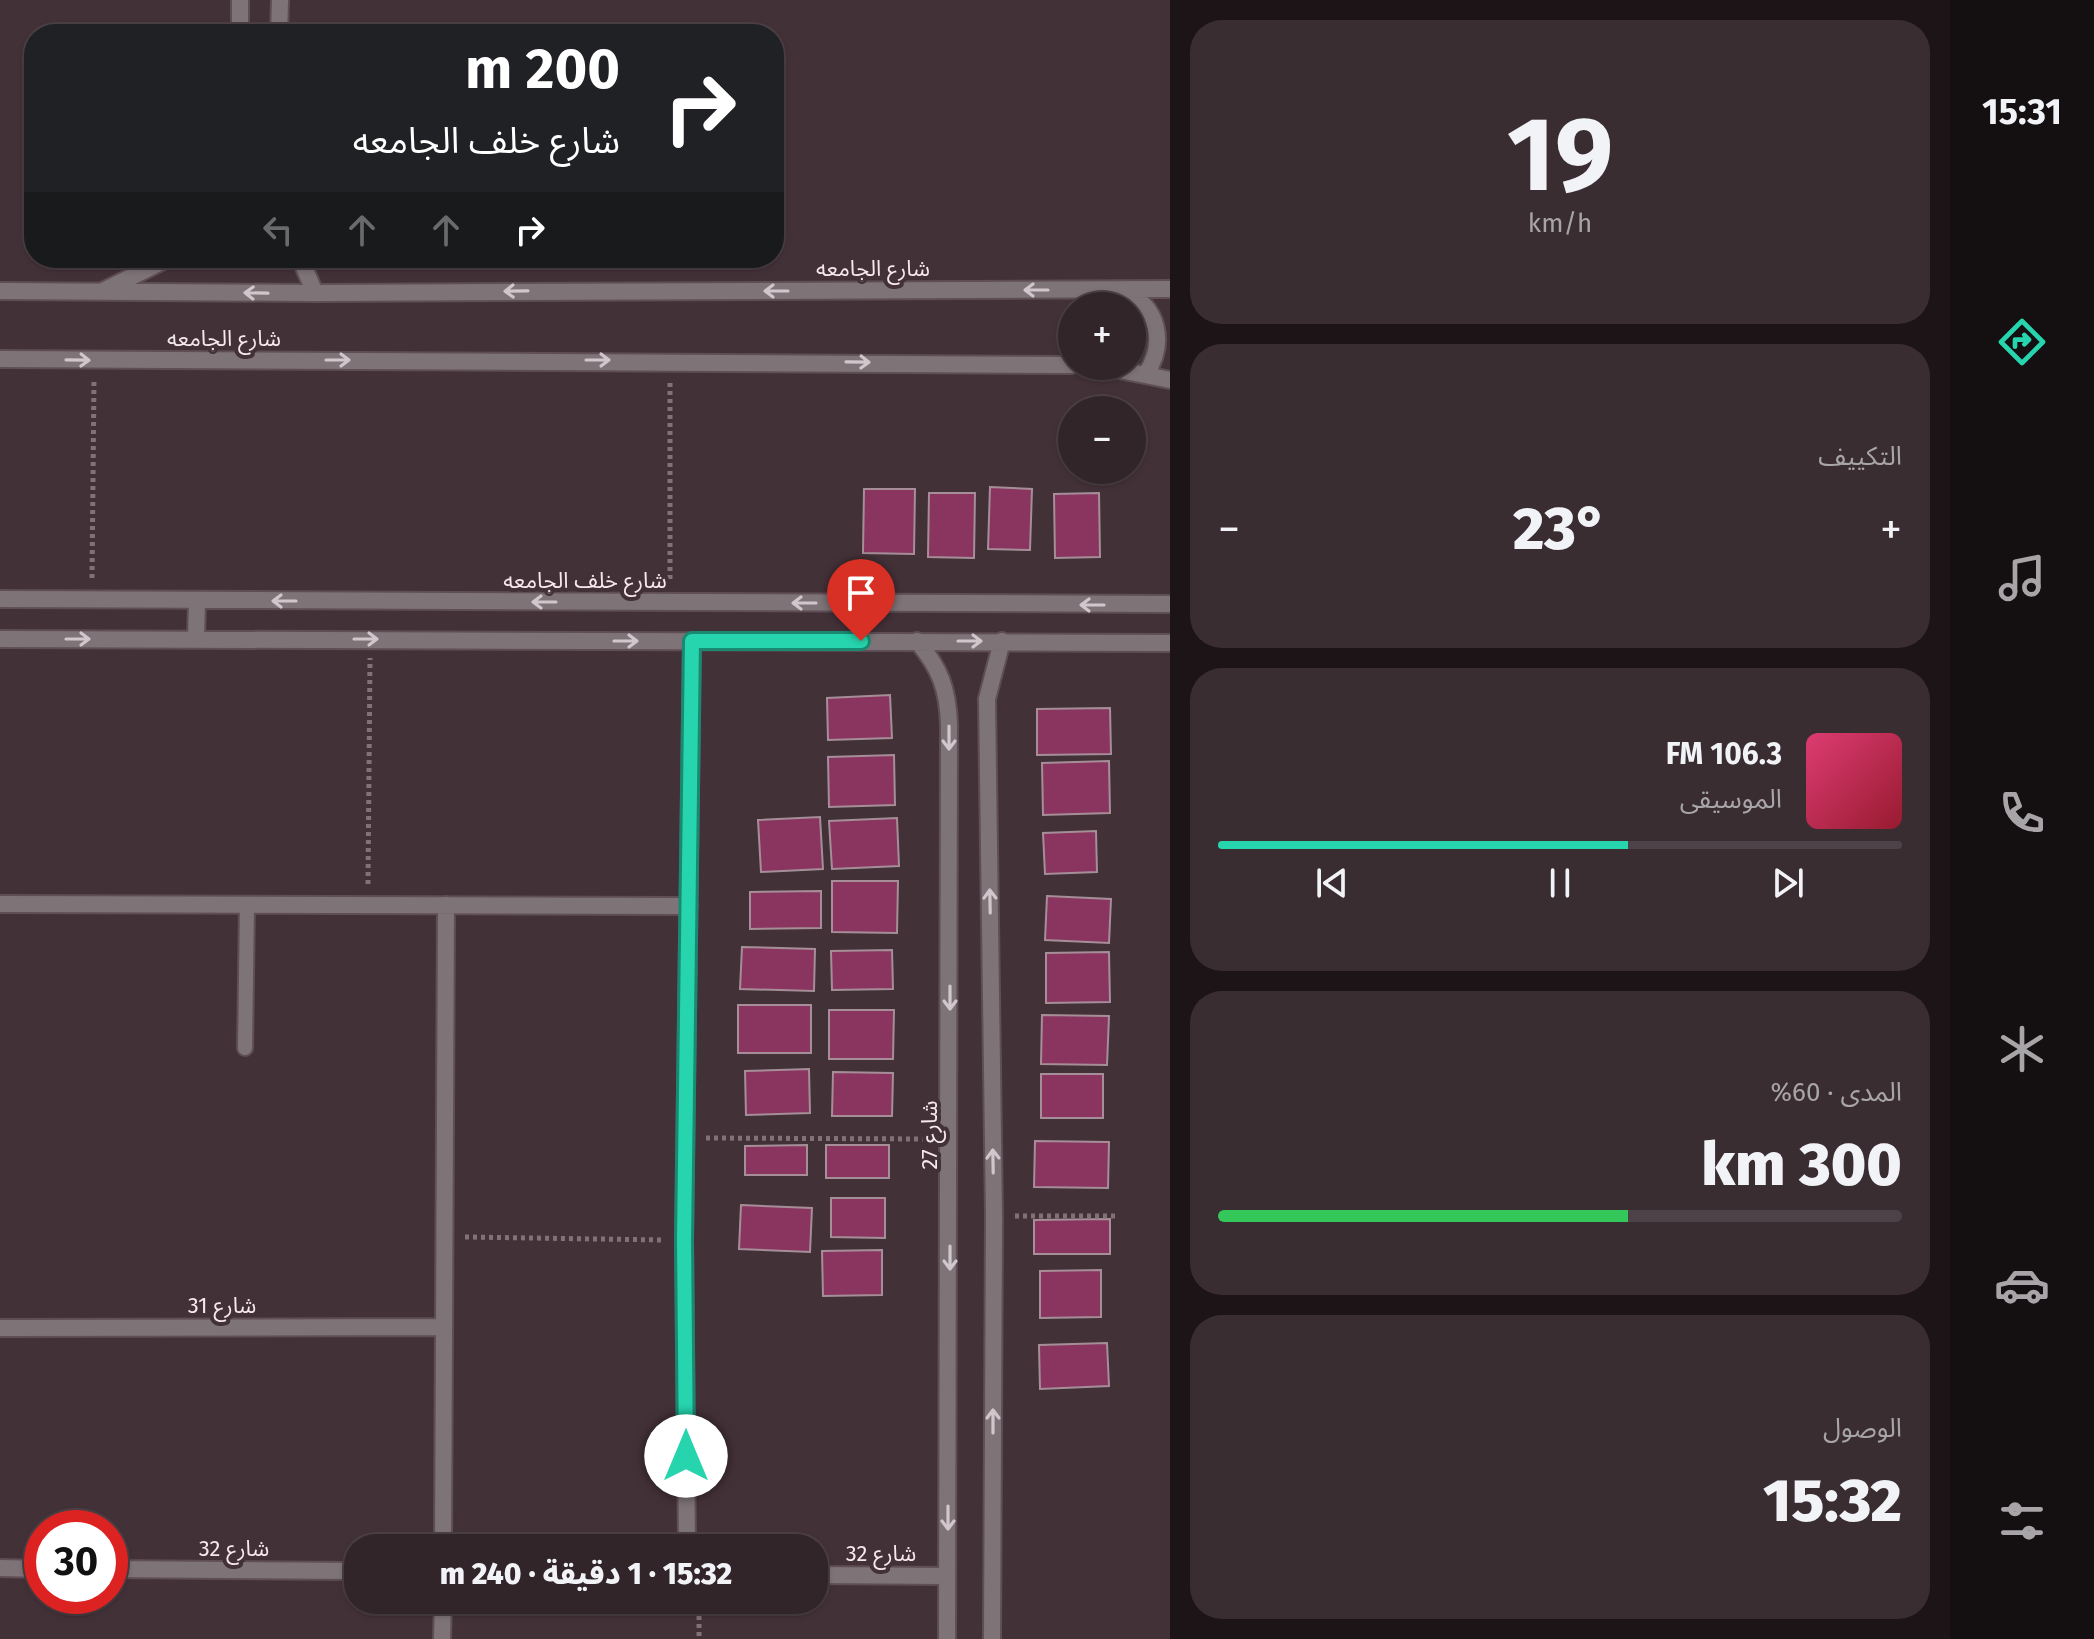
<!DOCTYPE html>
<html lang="ar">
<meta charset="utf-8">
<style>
body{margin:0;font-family:"Fira Sans","Noto Sans Arabic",sans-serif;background:#3a2d32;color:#f1f3f6;direction:rtl;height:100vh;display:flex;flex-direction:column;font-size:30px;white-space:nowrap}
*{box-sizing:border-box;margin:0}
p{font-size:26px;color:#a8a5a8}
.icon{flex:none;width:44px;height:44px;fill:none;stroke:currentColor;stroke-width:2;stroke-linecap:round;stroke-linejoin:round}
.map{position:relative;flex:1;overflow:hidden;direction:ltr}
.sheet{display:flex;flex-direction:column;gap:20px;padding:20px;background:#1c1417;width:780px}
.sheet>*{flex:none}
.guide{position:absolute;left:24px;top:24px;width:760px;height:244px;border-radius:32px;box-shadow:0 2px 6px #0004,0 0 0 2px #4d4247;direction:rtl;background:#202124;color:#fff;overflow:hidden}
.controls{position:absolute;left:1058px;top:292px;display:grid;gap:16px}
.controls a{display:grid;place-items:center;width:88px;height:88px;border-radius:50%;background:#32252a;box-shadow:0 2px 6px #0004,0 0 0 2px #4d4247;font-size:40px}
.speed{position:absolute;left:24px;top:1510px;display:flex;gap:16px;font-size:40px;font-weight:700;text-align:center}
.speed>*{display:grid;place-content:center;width:104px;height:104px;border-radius:50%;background:#32252a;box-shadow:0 2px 6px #0004,0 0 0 2px #4d4247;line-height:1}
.speed .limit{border:12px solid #d22;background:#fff;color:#111}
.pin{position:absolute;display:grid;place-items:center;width:68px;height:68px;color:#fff;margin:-82px -34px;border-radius:50% 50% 50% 0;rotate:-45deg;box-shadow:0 0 8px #0007}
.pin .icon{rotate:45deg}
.me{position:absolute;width:88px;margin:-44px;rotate:0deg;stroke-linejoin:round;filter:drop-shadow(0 0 6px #0008)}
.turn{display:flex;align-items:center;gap:28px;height:168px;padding:0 32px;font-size:36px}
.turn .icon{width:104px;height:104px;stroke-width:2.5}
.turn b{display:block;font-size:56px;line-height:68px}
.lanes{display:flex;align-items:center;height:76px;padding:0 32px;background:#0003;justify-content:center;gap:40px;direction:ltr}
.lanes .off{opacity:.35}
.big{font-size:60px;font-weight:800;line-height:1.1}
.sheet .tile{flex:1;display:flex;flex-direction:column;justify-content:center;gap:12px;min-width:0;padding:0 28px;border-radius:32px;background:#3a2d32}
.sheet .dial{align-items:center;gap:0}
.dial b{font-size:104px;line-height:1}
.song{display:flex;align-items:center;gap:24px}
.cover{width:96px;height:96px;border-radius:12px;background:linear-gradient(135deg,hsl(340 70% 55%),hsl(350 70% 35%))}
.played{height:8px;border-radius:4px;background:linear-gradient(90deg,#26d5ae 60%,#4d4247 60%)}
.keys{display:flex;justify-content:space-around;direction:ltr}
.heat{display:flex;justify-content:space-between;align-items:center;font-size:44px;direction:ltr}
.charge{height:12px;border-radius:6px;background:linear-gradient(90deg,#34c759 60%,#4d4247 0)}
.trip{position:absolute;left:344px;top:1534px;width:484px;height:80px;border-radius:32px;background:#32252a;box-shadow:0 2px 6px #0004,0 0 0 2px #4d4247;font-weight:800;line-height:80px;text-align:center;direction:rtl}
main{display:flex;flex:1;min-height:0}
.tabs{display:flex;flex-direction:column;width:144px;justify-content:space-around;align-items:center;background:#140f11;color:#a8a5a8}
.tabs .icon{width:56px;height:56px}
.tabs .selected{color:#26d5ae}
.tabs b{font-size:36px;color:#f1f3f6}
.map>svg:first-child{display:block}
.building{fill:#8a355f;stroke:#a58e97;stroke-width:2}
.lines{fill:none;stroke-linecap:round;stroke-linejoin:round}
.service-casing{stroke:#5f4e55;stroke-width:18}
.minor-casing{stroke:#5f4e55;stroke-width:20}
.tertiary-casing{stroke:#5f4e55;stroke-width:20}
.path{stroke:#827278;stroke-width:5;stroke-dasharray:4 4;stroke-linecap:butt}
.service{stroke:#7e7478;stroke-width:14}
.minor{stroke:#7e7478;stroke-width:16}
.tertiary{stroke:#7e7478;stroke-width:16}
.oneway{stroke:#d1c6cb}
.route-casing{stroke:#198a71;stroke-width:20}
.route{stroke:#26d5ae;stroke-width:14}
.labels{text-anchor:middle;stroke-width:8;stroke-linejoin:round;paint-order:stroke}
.street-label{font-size:22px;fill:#f5e9ee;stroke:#433138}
</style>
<main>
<nav class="tabs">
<b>15:31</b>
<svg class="icon selected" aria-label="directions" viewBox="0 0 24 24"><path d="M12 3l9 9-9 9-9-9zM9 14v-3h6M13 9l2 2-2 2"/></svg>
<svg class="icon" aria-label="music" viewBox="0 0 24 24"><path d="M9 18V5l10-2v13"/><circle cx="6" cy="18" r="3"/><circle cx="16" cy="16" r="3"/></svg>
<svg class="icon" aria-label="phone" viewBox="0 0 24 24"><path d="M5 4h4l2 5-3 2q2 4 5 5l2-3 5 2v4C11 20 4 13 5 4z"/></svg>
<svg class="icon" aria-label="climate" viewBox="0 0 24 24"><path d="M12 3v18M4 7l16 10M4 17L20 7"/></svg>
<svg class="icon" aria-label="car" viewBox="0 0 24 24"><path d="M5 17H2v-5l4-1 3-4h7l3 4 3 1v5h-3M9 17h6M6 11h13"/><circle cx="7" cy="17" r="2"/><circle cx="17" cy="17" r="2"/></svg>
<svg class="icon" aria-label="filters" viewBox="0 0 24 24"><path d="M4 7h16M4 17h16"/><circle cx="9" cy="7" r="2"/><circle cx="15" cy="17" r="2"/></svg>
</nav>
<section class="sheet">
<div class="tile dial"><b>19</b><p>km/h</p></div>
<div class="tile"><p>التكييف</p>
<div class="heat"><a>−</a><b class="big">23°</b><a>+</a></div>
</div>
<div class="tile">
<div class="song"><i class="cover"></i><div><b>106.3 FM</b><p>الموسيقى</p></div></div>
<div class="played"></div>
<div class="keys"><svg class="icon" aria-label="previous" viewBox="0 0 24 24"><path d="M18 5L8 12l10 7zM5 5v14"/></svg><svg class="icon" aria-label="pause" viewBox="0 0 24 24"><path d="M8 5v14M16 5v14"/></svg><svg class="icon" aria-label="next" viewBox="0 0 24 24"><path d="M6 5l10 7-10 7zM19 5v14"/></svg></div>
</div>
<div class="tile"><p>المدى · 60%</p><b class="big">300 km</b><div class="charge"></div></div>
<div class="tile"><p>الوصول</p><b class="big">15:32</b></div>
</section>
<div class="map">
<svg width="1170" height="1639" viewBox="0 0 1170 1639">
<rect width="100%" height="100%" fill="#433138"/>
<path class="building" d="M990,487l42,2 -2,61 -42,-1z
M864,489h51l-1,65 -51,-1z
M929,493h46l-1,65 -46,-1z
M1099,493l1,64 -45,1 -1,-64z
M890,695l2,43 -64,2 -1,-42z
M1110,708l1,46 -74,1v-46z
M894,755l1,50 -66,2 -1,-50z
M1109,761l1,52 -67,2 -1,-52z
M820,817l3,52 -62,3 -3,-52z
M897,818l2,48 -67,3 -3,-48z
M1096,831l1,41 -52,2 -2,-41z
M832,881h66l-1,52 -65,-1z
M821,891v37l-71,1v-37z
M1047,896l64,3 -2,44 -64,-3z
M742,947l73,2 -1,42 -74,-2z
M892,950l1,39 -61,1 -1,-39z
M1109,952l1,50 -64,1v-50z
M738,1005h73v48h-73z
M829,1010h65l-1,49h-64z
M1042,1015l67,1 -2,49 -66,-1z
M809,1069l1,44 -64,2 -1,-44z
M833,1072l60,1 -1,43h-60z
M1041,1074h62v44h-62z
M1035,1141l74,1 -1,46 -74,-1z
M807,1145v30h-62v-29z
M826,1145h63v33h-63z
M831,1198h54v40l-54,-1z
M741,1205l71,3 -2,44 -71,-3z
M1110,1219v35h-76v-34z
M882,1250v45l-59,1 -1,-45z
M1101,1270v47l-61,1v-47z
M1107,1343l2,43 -69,3 -1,-44z"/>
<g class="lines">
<defs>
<path id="service" d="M245,1048l2,-143"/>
<path id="minor" d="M240,0v34
M279,34l1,-34
M300,258l15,35
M103,291l66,-33
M0,599l1170,5
M0,639l1170,4
M196,639l1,-39
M917,641c23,27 31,48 32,84l-2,914
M0,904l689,2
M0,1328l444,-1
M443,1548l3,-643
M687,1548l-3,-308 8,-599
M0,1568l42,1
M110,1569l248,2
M814,1575l133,1
M442,1639l1,-39
M992,1639l2,-423 -7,-517 15,-58"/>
<path id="tertiary" d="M0,291l315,2 855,-4
M1123,291c36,15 43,52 23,83
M0,359l1072,6
M1100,366l70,14"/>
</defs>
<use href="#service" class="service-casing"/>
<use href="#minor" class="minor-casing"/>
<use href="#tertiary" class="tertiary-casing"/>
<path class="path" d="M670,383v198
M92,578l2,-198
M368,884l2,-226
M706,1138l222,1
M1015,1216h104
M465,1237l198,3
M699,1600v39"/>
<use href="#service" class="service"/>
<use href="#minor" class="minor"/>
<use href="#tertiary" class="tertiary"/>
</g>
<defs><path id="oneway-shaft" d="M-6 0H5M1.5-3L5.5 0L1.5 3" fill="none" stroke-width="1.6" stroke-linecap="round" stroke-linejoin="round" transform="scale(2)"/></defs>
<g class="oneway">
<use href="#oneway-shaft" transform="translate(1036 290) rotate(180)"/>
<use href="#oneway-shaft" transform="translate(516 291) rotate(179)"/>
<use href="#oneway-shaft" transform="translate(776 291) rotate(180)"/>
<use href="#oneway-shaft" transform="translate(256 293) rotate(-179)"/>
<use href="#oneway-shaft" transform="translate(78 360) rotate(1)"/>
<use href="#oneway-shaft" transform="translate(338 360)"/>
<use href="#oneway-shaft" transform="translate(598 360)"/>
<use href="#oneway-shaft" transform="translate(858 362) rotate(1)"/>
<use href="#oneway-shaft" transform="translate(284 601) rotate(-180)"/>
<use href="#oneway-shaft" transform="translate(544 602) rotate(-180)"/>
<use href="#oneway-shaft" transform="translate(804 603) rotate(-180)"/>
<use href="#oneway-shaft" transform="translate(1092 605) rotate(-180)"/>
<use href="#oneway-shaft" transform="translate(78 639)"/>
<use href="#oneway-shaft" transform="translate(366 639)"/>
<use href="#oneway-shaft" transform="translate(626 641)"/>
<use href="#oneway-shaft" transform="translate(970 641)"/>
<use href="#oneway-shaft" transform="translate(949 738) rotate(90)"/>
<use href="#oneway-shaft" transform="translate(990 901) rotate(-91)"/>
<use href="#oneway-shaft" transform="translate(950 998) rotate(90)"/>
<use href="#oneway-shaft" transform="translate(993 1161) rotate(-91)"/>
<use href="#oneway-shaft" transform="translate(950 1258) rotate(90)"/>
<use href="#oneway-shaft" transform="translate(993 1421) rotate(-90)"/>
<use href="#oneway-shaft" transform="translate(948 1518) rotate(90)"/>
</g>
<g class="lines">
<defs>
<path id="route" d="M686,1456l-2,-216 8,-599h169"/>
</defs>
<use href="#route" class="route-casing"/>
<use href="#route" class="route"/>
</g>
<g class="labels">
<g class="street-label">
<text x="873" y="276">شارع الجامعه</text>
<text x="224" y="346">شارع الجامعه</text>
<text x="585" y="588">شارع خلف الجامعه</text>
<text transform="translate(929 1135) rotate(-90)" y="8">شارع 27</text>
<text x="222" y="1313">شارع 31</text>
<text x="234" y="1556">شارع 32</text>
<text x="881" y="1561">شارع 32</text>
</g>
</g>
</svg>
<div class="controls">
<a>+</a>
<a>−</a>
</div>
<div class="speed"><div class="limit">30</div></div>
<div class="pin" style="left:861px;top:641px;background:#d93025"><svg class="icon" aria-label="arrive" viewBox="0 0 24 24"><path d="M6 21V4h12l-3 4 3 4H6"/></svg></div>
<svg class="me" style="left:686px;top:1456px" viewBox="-20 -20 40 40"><circle r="19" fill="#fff"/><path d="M0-13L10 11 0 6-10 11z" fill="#26d5ae"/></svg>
<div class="trip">15:32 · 1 دقيقة · 240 m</div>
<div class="guide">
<div class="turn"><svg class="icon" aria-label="right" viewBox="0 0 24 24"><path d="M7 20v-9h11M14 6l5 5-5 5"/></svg><div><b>200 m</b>شارع خلف الجامعه</div></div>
<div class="lanes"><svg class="icon off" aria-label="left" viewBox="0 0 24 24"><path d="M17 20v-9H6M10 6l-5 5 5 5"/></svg><svg class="icon off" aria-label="ahead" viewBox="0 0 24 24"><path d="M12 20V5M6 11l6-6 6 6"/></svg><svg class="icon off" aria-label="ahead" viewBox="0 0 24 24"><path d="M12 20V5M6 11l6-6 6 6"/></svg><svg class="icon" aria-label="right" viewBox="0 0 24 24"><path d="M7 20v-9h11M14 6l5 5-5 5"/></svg></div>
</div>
</div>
</main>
